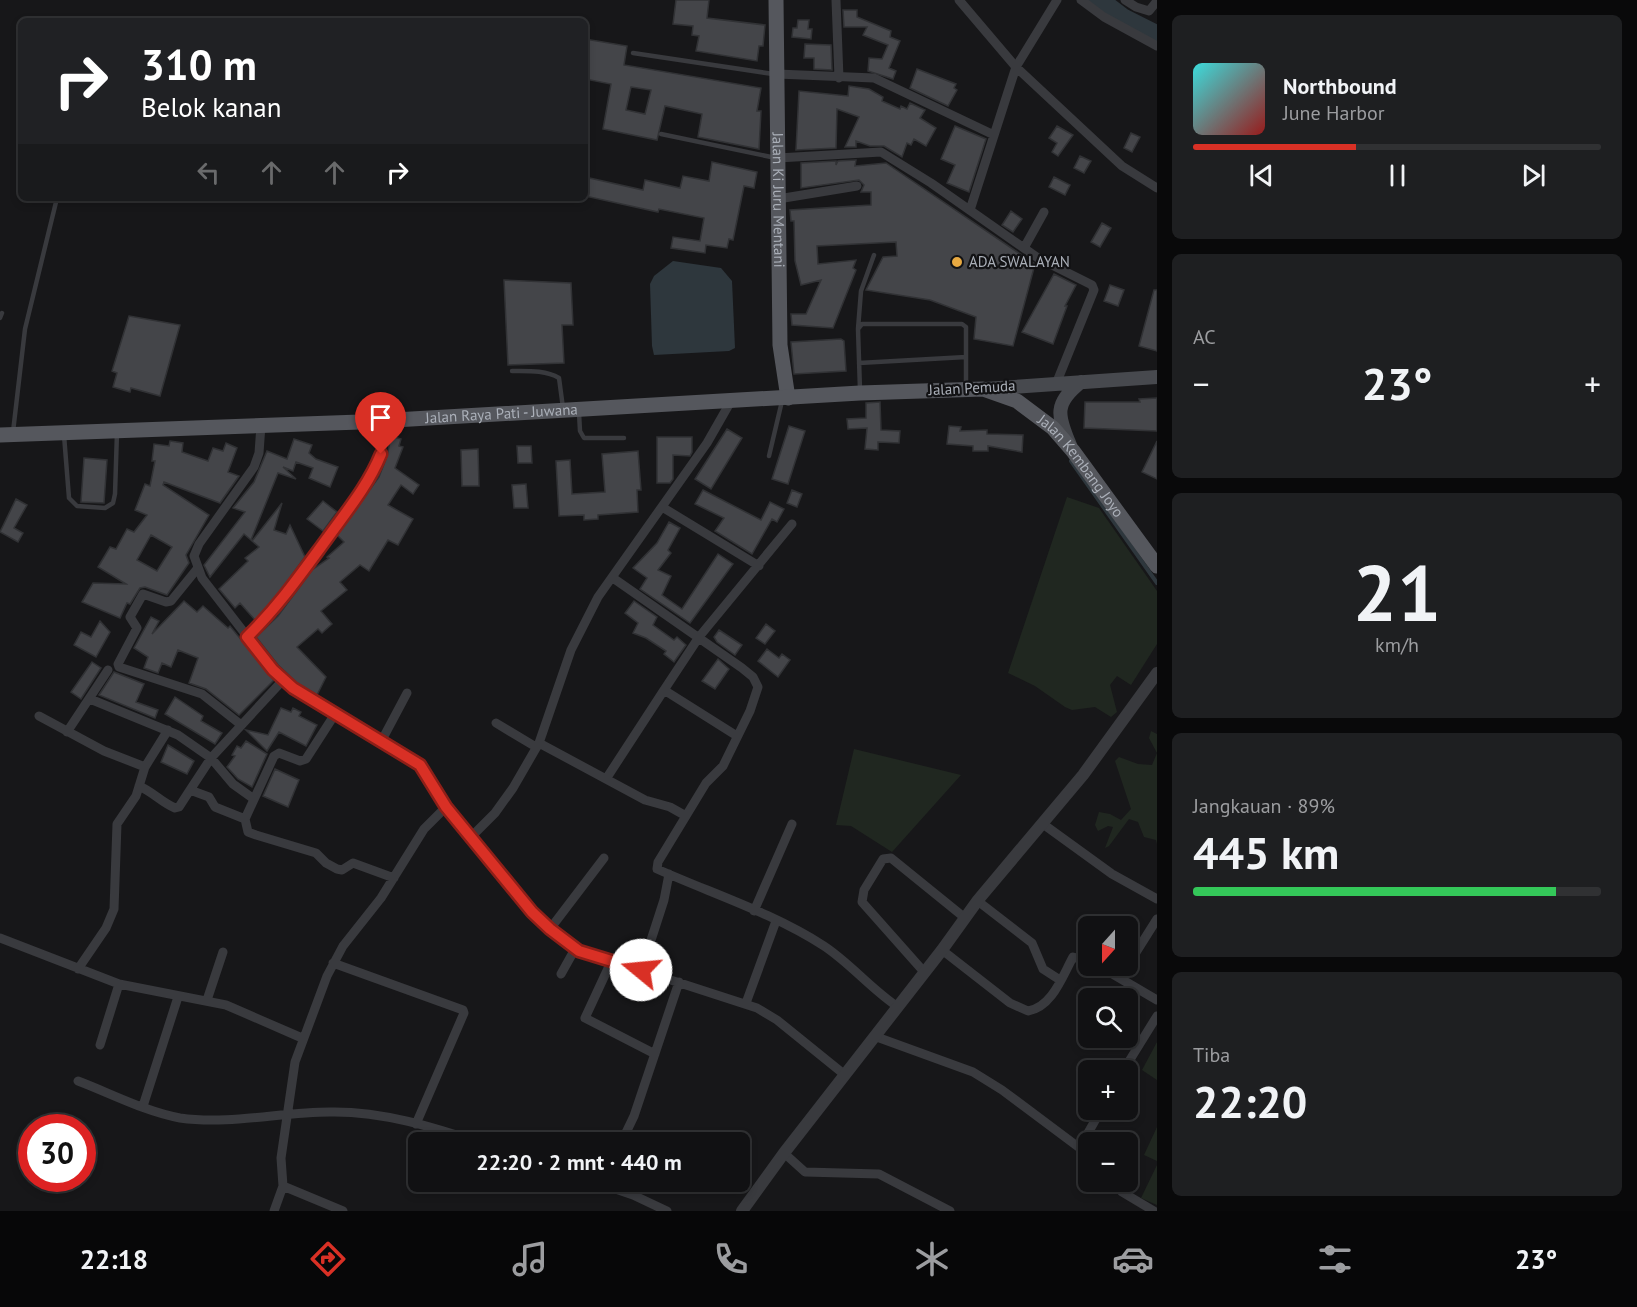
<!DOCTYPE html>
<html lang="id">
<meta charset="utf-8">
<style>
body{margin:0;font-family:"PT Sans",sans-serif;background:#1e1f21;color:#f1f3f6;height:100vh;display:flex;flex-direction:column;font-size:22px;white-space:nowrap}
*{box-sizing:border-box;margin:0}
p{font-size:20px;color:#9c9da0}
.icon{flex:none;width:33px;height:33px;fill:none;stroke:currentColor;stroke-width:2;stroke-linecap:round;stroke-linejoin:round}
.map{position:relative;flex:1;overflow:hidden}
.side{display:flex;flex-direction:column;gap:15px;padding:15px;background:#09090a;width:480px}
.side>*{flex:none}
.banner{position:absolute;left:18px;top:18px;width:570px;height:183px;border-radius:9px;box-shadow:0 3px 9px #0003,0 0 0 2px #303133;background:#202124;color:#fff;overflow:hidden}
.needle{width:39px;rotate:201deg}
.fabs{position:absolute;left:1078px;top:916px;display:grid;gap:12px}
.fabs a{display:grid;place-items:center;width:60px;height:60px;border-radius:9px;background:#111113;box-shadow:0 3px 9px #0003,0 0 0 2px #303133;font-size:30px}
.speed{position:absolute;left:18px;top:1114px;display:flex;gap:12px;font-size:30px;font-weight:700;text-align:center}
.speed>*{display:grid;place-content:center;width:78px;height:78px;border-radius:50%;background:#111113;box-shadow:0 3px 9px #0003,0 0 0 2px #303133;line-height:1}
.speed .limit{border:9px solid #d22;background:#fff;color:#111}
.pin{position:absolute;display:grid;place-items:center;width:51px;height:51px;color:#fff;margin:-62px -26px;border-radius:50% 50% 50% 0;rotate:-45deg;box-shadow:0 0 6px #0007}
.pin .icon{rotate:45deg}
.me{position:absolute;width:66px;margin:-33px;rotate:287deg;stroke-linejoin:round;filter:drop-shadow(0 0 4px #0008)}
.turn{display:flex;align-items:center;gap:21px;height:126px;padding:0 24px;font-size:27px}
.turn .icon{width:78px;height:78px;stroke-width:2.5}
.turn b{display:block;font-size:42px;line-height:51px}
.lanes{display:flex;align-items:center;height:57px;padding:0 24px;background:#0003;justify-content:center;gap:30px;direction:ltr}
.lanes .off{opacity:.35}
.big{font-size:45px;font-weight:800;line-height:1.1}
.side .widget{flex:1;display:flex;flex-direction:column;justify-content:center;gap:9px;min-width:0;padding:0 21px;border-radius:9px;background:#1e1f21}
.side .dial{align-items:center;gap:0}
.dial b{font-size:78px;line-height:1}
.song{display:flex;align-items:center;gap:18px}
.cover{width:72px;height:72px;border-radius:9px;background:linear-gradient(135deg,hsl(180 70% 55%),hsl(0 70% 35%))}
.played{height:6px;border-radius:3px;background:linear-gradient(90deg,#d93025 40%,#303133 40%)}
.keys{display:flex;justify-content:space-around;direction:ltr}
.heat{display:flex;justify-content:space-between;align-items:center;font-size:33px;direction:ltr}
.charge{height:9px;border-radius:4px;background:linear-gradient(90deg,#34c759 89%,#303133 0)}
.trip{position:absolute;left:408px;top:1132px;width:342px;height:60px;border-radius:9px;background:#111113;box-shadow:0 3px 9px #0003,0 0 0 2px #303133;font-weight:800;line-height:60px;text-align:center}
.menu{display:flex;height:96px;justify-content:space-around;align-items:center;background:#070708;color:#9c9da0}
.menu .icon{width:42px;height:42px}
.menu .on{color:#d93025}
.menu b{font-size:27px;color:#f1f3f6}
main{display:flex;flex:1;min-height:0}
.map>svg:first-child{display:block}
.green{fill:#202720}
.water{fill:#2e373d}
.lines{fill:none;stroke-linecap:round;stroke-linejoin:round}
.stream{stroke:#2e373d;stroke-width:4}
.river{stroke:#2e373d;stroke-width:21}
.building{fill:#444549;stroke:#313235;stroke-width:1.5;fill-rule:evenodd}
.service{stroke:#393a3e;stroke-width:4.5}
.minor{stroke:#393a3e;stroke-width:9}
.tertiary{stroke:#393a3e;stroke-width:12}
.secondary{stroke:#47494e;stroke-width:14}
.primary{stroke:#55575d;stroke-width:15}
.route-casing{stroke:#8d1f18;stroke-width:15}
.route{stroke:#d93025;stroke-width:10}
.poi-dot{fill:#e8a941;stroke:#121214;stroke-width:2}
.labels{text-anchor:middle;stroke-width:4.5;stroke-linejoin:round;paint-order:stroke}
.street-label{font-size:15px;fill:#aaafb8;stroke:#121214}
.poi-label{font-size:15px;fill:#aaafb8;stroke:#121214;text-anchor:start}
</style>
<main>
<div class="map">
<svg width="1157" height="1211" viewBox="0 0 1157 1211">
<rect width="100%" height="100%" fill="#171719"/>
<path class="green" d="M1067,497l32,11 58,83v53l-26,41 -14,-9 -7,9 7,27 -6,5 -16,-10 -23,3 -7,-3 -30,-21 -27,-13z
M1151,731l6,3v110l-1,-4 -12,-3 -6,-15 -9,-3 -20,27 -4,2 8,-21 -5,-1 -10,5 -3,-6 4,-13 11,2 11,6 10,-11 -16,-48 4,-4 19,7 14,1 5,-12 -8,-15z
M854,749l107,26 -69,77 -41,-26 -15,-1z
M1157,1042v38l-15,-10z
M1157,1127v34l-13,-6z
M1157,1165v40l-16,-7z"/>
<path class="water" d="M673,261l48,7 11,13 3,67 -6,3 -75,4 -2,-9 -2,-62 4,-8z"/>
<g class="lines">
<path class="stream" d="M1071,461l86,122"/>
<path class="river" d="M1098,0l25,19 34,17"/>
</g>
<path class="building" d="M676,0h33l-2,18 58,7 -2,21h-4l-2,15 -61,-10 3,-15 -7,-1 1,-9 -20,-2z
M843,10h14v7l34,14 -1,6 10,4 -11,27 7,3 -3,8 -25,-8 1,-13 13,1 6,-14 -25,-10 4,-8h-23z
M798,20h11l-1,9h4l-1,10 -19,-2 1,-9h4z
M585,39l42,7 -3,19 137,23 -4,23h4l-2,38 -61,-12 4,-23 -37,-8 -8,34 -54,-11 8,-45 -26,-5zM631,87l20,3 -6,24 -19,-4z
M805,44l26,1 1,25 -18,-1v-11h-10z
M917,69l39,15 -2,4 3,2 -9,16 -38,-18z
M849,86l20,3 14,8 -1,4 18,8 1,-3 6,3 3,-6 15,7 -5,8 16,10 -10,18 -12,-7 -3,6 -4,-2 -5,14 -18,-11h-14l-14,-5v6h-11l14,-30 -22,-8 -1,39 -40,2 3,-59 49,5z
M955,126l31,13 -17,53 -22,-9 8,-18 -14,-6z
M1057,126l16,9 -15,21 -6,-4 5,-9 -8,-5z
M1131,133l9,4 -8,15 -8,-4z
M1080,156l11,5 -7,12 -10,-5z
M856,160l-1,6 31,-3 149,101 -22,82 -39,-7 2,-22 -46,-17 -64,-10 17,-33 14,-1 -1,-14 -79,4 1,18 38,-4 -3,8 3,2 -23,58 -41,-3 -1,-11h15l15,-34 -20,5 -6,-24 -1,-40h-3l-1,-11 81,-5v-13h-10l3,-7 -5,-5 -58,8v-25l35,-2v4l2,-4z
M712,162l45,10 -3,16 -10,-2 -11,54 -4,-1 -2,9 -21,-3 -1,8 -34,-5 2,-11 27,4 4,-23 -45,-9 -1,3 -73,-16v-19l58,13 2,-10 35,8 3,-12 26,5z
M1054,177l16,8 -5,10 -16,-8z
M1011,211l11,8 -9,13 -11,-7z
M1102,223l9,5 -11,19 -9,-5z
M1054,274l22,11 -11,21h2l-14,38 -31,-12z
M504,280l67,3 2,42h-11l2,38 -56,2z
M1110,285l14,5 -6,16 -14,-5z
M1154,290h3v61l-18,-5z
M129,316l51,9 -20,71 -29,-8 -1,4 -17,-5 4,-14 -5,-2z
M841,339l3,2 2,30 -52,3 -3,-32z
M1157,398v33l-73,-3 1,-26h55l-1,-3z
M880,402l1,28 19,1 -1,12 -21,-1v8l-13,-1 2,-21 -19,1 -1,-10 19,-1v-15z
M789,426l16,5 -17,53 -16,-5z
M949,426l12,1 -1,4 27,-1v4l36,1 -1,17 -34,-6v5h-15v-5l-26,-2z
M727,429l15,9 -31,51 -16,-10z
M391,436l10,3 -2,7 4,1 -8,21 24,17 -6,9 -12,-9 -13,20 25,14 -15,26 -10,-5 -19,31 -9,-6 -20,17 7,8 -26,21 11,13 -10,9 -4,-4 -21,18 29,30 -9,18 -20,-12 -19,-18 -22,-28 22,-21 34,-46 17,-12 -2,-1 17,-15 -7,-7 42,-58 8,-21z
M657,437h35v15l-2,4 -17,-1v24l-3,4h-13z
M294,439l18,6 -3,8 7,6 22,8 -8,20 -21,-9 4,-10 -17,-6 -3,9 -10,-4 13,12 -18,-6 -27,67 -7,-6 -34,43 -6,-12 41,-53 -12,-4 21,-26 13,-31 20,8z
M170,441l13,2 -1,9 26,9 5,-13 10,3 3,-8 11,5 -9,24 11,4 -19,27 -56,-21 -1,3 46,30 -23,40 3,8 -22,32 -22,-8 -5,1 -10,16 -3,-1 -7,15 -38,-16 11,-19 33,1 -28,-17 12,-20 6,2 11,-20 7,3 13,-17 -12,-5 10,-26 5,2 5,-25h-3l2,-17 15,2zM151,535l21,12 -15,24 -20,-11z
M1157,441v38l-15,-7z
M517,446h14l1,17h-14z
M478,449l1,37h-17l-1,-36z
M638,451l3,39h-4l1,22 -40,3v4l-14,1v-5l-25,1 -3,-55 14,-1 2,34 33,-2 -3,-38z
M84,458l23,2 -3,43 -23,-1z
M526,484l2,24h-14l-2,-23z
M703,490l58,30 9,-18 14,7 -7,13 -5,-3 -20,35 -37,-23 9,-13 -29,-14z
M792,490l10,4 -5,13 -10,-4z
M16,499l11,6 -13,23 9,5 -5,9 -18,-10z
M323,501l14,11 -14,19 -16,-12z
M282,503l-8,27 12,4 4,-9 15,32 -37,51 -13,12 -15,-17 -5,5 -16,-19 29,-28 -3,-3 14,-11 -7,-6z
M669,522l11,6 -12,22 3,3 -13,17 13,6 -9,19 20,14 36,-55 15,10 -43,59 -50,-34 7,-11 -14,-10 24,-25z
M184,601l13,11 6,-6 25,22 2,-2 44,54 -35,35 -33,-26 -17,-6 9,-25 -20,-8 -7,17 -9,-4 -4,10 -14,-5 4,-11 -14,-9 17,-31 8,4 -7,13z
M634,601l23,16 -4,8 21,15 3,-3 9,8 -12,17 -10,-8 2,-3 -20,-13 -13,-5 5,-10 -13,-10z
M100,621l10,11 -14,25 -22,-12 7,-13 10,5z
M766,624l9,7 -10,13 -9,-6z
M719,630l23,15 -7,10 -18,-13 -3,-5z
M767,649l12,9 3,-4 8,6 -12,17 -20,-16z
M718,659l11,10 -14,20 -13,-8z
M92,662l9,6 -20,31 -10,-7z
M114,672l30,12 -8,18 22,8 -3,8 -56,-23z
M175,697l28,19 -2,5 21,12 -7,11 -50,-30z
M281,708l10,4 2,-4 8,4 -2,4 18,9 -11,21 -27,-14 -12,19 -21,-21 22,5z
M246,741l21,13 -15,33 -14,-8 -11,-12 8,-11 -3,-1 5,-9 4,2z
M168,745l26,16 -7,13 -26,-12z
M275,769l24,11 -11,27 -25,-11z"/>
<g class="lines">
<path class="service" d="M633,53l140,21
M661,134l115,24
M0,318l2,-5
M858,329l3,-38 13,-36
M859,363l107,-6
M512,371c16,0 34,-1 47,7l4,30
M860,390l-2,-61 4,-5h100l4,3v61
M579,413l1,18 4,7h40
M13,432l12,-103 32,-131
M64,435l5,63 8,8 28,2 8,-5 2,-9 2,-62
M769,456l13,-55"/>
<path class="minor" d="M836,0l3,78
M959,0l57,67 106,99 35,22
M1081,0l23,17 53,29
M1125,0l11,7 13,4 8,-10
M777,74l97,4 120,57
M778,158l103,-6 50,31 107,75 54,27 2,5 -38,94
M778,199l79,-13
M970,210l46,-143 41,-67
M1024,248l20,-36
M261,425l-2,28 -5,14 -55,77 -5,12 8,22 71,92 20,18 127,77 26,42 59,72 36,42 34,28 182,59 20,12 68,55
M662,507l97,59
M197,569l-26,32 -5,1 -23,-8 -13,23 7,11 -19,36 1,3 83,27 38,30
M613,578l129,90 11,9 5,10 -8,24 -27,55 -17,17 -48,79 -1,7c56,25 116,44 167,77 27,18 47,43 74,61
M247,637l26,-25 100,-138 8,-20 5,-33
M90,699l88,36 33,23 73,-79
M39,716l65,35 41,16
M496,723l40,24
M67,732l41,-62
M737,736l-73,-46 35,-53 93,-113
M382,740l25,-47
M539,743l106,57 25,7 16,9
M606,779l58,-89
M139,786c14,6 22,16 36,22l4,-1 11,-17 19,7 6,10 30,12 3,13 8,3 60,18 10,10 11,6 5,1 11,-7 41,15
M190,790l21,-32 22,26 21,15
M245,819l29,-63 5,-3 21,8 6,-2 29,-45
M1043,824l69,50 45,25
M471,837l24,-24 18,-25 26,-45 32,-93 27,-53 109,-154 24,-42
M979,902l53,41 11,26 17,11
M754,911l38,-87
M550,929l54,-71
M0,938l119,46 107,21 76,33
M942,950l68,53 18,8c24,-4 34,-34 45,-54l16,4
M611,962l-26,56 70,36
M333,963l130,47 1,3 -48,111
M1128,965l29,-46
M1099,966l58,34
M78,969l28,-41 8,-19 3,-85 19,-28 9,-29 23,-37
M641,971l23,-71 5,-26
M925,973l-63,-71 2,-12 19,-31 8,-1 74,60
M561,974l14,-25
M207,1000l16,-48
M746,1003l30,-82
M874,1036l99,36 29,18 87,65
M100,1045l19,-61
M1123,1071l34,-55
M78,1081c32,12 68,31 102,37 50,7 101,-6 150,-6 52,-1 103,15 151,31
M143,1106l35,-109
M621,1143l13,-27 45,-134
M1080,1147l21,-37
M784,1153l21,19 74,2 71,37
M595,1182l38,13 34,16
M1113,1182l9,10 32,19
M283,1186l60,25
M274,1211l9,-25 -2,-28 14,-96 32,-86 16,-30 38,-48 43,-69 22,-22"/>
<path class="tertiary" d="M742,1211l42,-58 158,-203 36,-50 105,-125 74,-102"/>
<path class="secondary" d="M985,389l172,-12
M1070,445c-13,-30 -16,-42 11,-63"/>
<g class="primary">
<path id="s1" d="M776,0l4,345 8,53"/>
<path id="s2" d="M0,435l360,-13 500,-29 123,-4 34,12 36,27 20,23 84,115"/>
</g>
</g>
<g class="lines">
<defs>
<path id="route" d="M381,454c-13,32 -35,58 -55,86 -25,34 -48,67 -79,97l26,33 20,18 127,77 26,42 86,105 18,17 29,22 62,19"/>
</defs>
<use href="#route" class="route-casing"/>
<use href="#route" class="route"/>
</g>
<circle class="poi-dot" cx="957" cy="262" r="6"/>
<g class="labels">
<g class="street-label">
<text dy="5" stroke="none"><textPath href="#s1" startOffset="200">Jalan Ki Juru Mentani</textPath></text>
<text transform="translate(972 388) rotate(-3)" y="5">Jalan Pemuda</text>
<text dy="5" stroke="none"><textPath href="#s2" startOffset="502">Jalan Raya Pati - Juwana</textPath></text>
<text dy="5" stroke="none"><textPath href="#s2" startOffset="1112">Jalan Kembang Joyo</textPath></text>
</g>
<g class="poi-label">
<text x="969" y="267">ADA SWALAYAN</text>
</g>
</g>
</svg>
<div class="fabs">
<a><svg class="needle" viewBox="-14 -14 28 28"><path d="M0-13l5 13h-10z" fill="#e53935"/><path d="M0 13l5-13h-10z" fill="#9c9da0"/></svg></a>
<a><svg class="icon" aria-label="search" viewBox="0 0 24 24"><circle cx="10" cy="10" r="6"/><path d="M15 15l6 6"/></svg></a>
<a>+</a>
<a>−</a>
</div>
<div class="speed"><div class="limit">30</div></div>
<div class="pin" style="left:381px;top:454px;background:#d93025"><svg class="icon" aria-label="arrive" viewBox="0 0 24 24"><path d="M6 21V4h12l-3 4 3 4H6"/></svg></div>
<svg class="me" style="left:641px;top:970px" viewBox="-20 -20 40 40"><circle r="19" fill="#fff"/><path d="M0-13L10 11 0 6-10 11z" fill="#d93025"/></svg>
<div class="trip">22:20 · 2 mnt · 440 m</div>
<div class="banner">
<div class="turn"><svg class="icon" aria-label="right" viewBox="0 0 24 24"><path d="M7 20v-9h11M14 6l5 5-5 5"/></svg><div><b>310 m</b>Belok kanan</div></div>
<div class="lanes"><svg class="icon off" aria-label="left" viewBox="0 0 24 24"><path d="M17 20v-9H6M10 6l-5 5 5 5"/></svg><svg class="icon off" aria-label="ahead" viewBox="0 0 24 24"><path d="M12 20V5M6 11l6-6 6 6"/></svg><svg class="icon off" aria-label="ahead" viewBox="0 0 24 24"><path d="M12 20V5M6 11l6-6 6 6"/></svg><svg class="icon" aria-label="right" viewBox="0 0 24 24"><path d="M7 20v-9h11M14 6l5 5-5 5"/></svg></div>
</div>
</div>
<section class="side">
<div class="widget">
<div class="song"><i class="cover"></i><div><b>Northbound</b><p>June Harbor</p></div></div>
<div class="played"></div>
<div class="keys"><svg class="icon" aria-label="previous" viewBox="0 0 24 24"><path d="M18 5L8 12l10 7zM5 5v14"/></svg><svg class="icon" aria-label="pause" viewBox="0 0 24 24"><path d="M8 5v14M16 5v14"/></svg><svg class="icon" aria-label="next" viewBox="0 0 24 24"><path d="M6 5l10 7-10 7zM19 5v14"/></svg></div>
</div>
<div class="widget"><p>AC</p>
<div class="heat"><a>−</a><b class="big">23°</b><a>+</a></div>
</div>
<div class="widget dial"><b>21</b><p>km/h</p></div>
<div class="widget"><p>Jangkauan · 89%</p><b class="big">445 km</b><div class="charge"></div></div>
<div class="widget"><p>Tiba</p><b class="big">22:20</b></div>
</section>
</main>
<nav class="menu">
<b>22:18</b>
<svg class="icon on" aria-label="directions" viewBox="0 0 24 24"><path d="M12 3l9 9-9 9-9-9zM9 14v-3h6M13 9l2 2-2 2"/></svg>
<svg class="icon" aria-label="music" viewBox="0 0 24 24"><path d="M9 18V5l10-2v13"/><circle cx="6" cy="18" r="3"/><circle cx="16" cy="16" r="3"/></svg>
<svg class="icon" aria-label="phone" viewBox="0 0 24 24"><path d="M5 4h4l2 5-3 2q2 4 5 5l2-3 5 2v4C11 20 4 13 5 4z"/></svg>
<svg class="icon" aria-label="climate" viewBox="0 0 24 24"><path d="M12 3v18M4 7l16 10M4 17L20 7"/></svg>
<svg class="icon" aria-label="car" viewBox="0 0 24 24"><path d="M5 17H2v-5l4-1 3-4h7l3 4 3 1v5h-3M9 17h6M6 11h13"/><circle cx="7" cy="17" r="2"/><circle cx="17" cy="17" r="2"/></svg>
<svg class="icon" aria-label="filters" viewBox="0 0 24 24"><path d="M4 7h16M4 17h16"/><circle cx="9" cy="7" r="2"/><circle cx="15" cy="17" r="2"/></svg>
<b>23°</b>
</nav>
